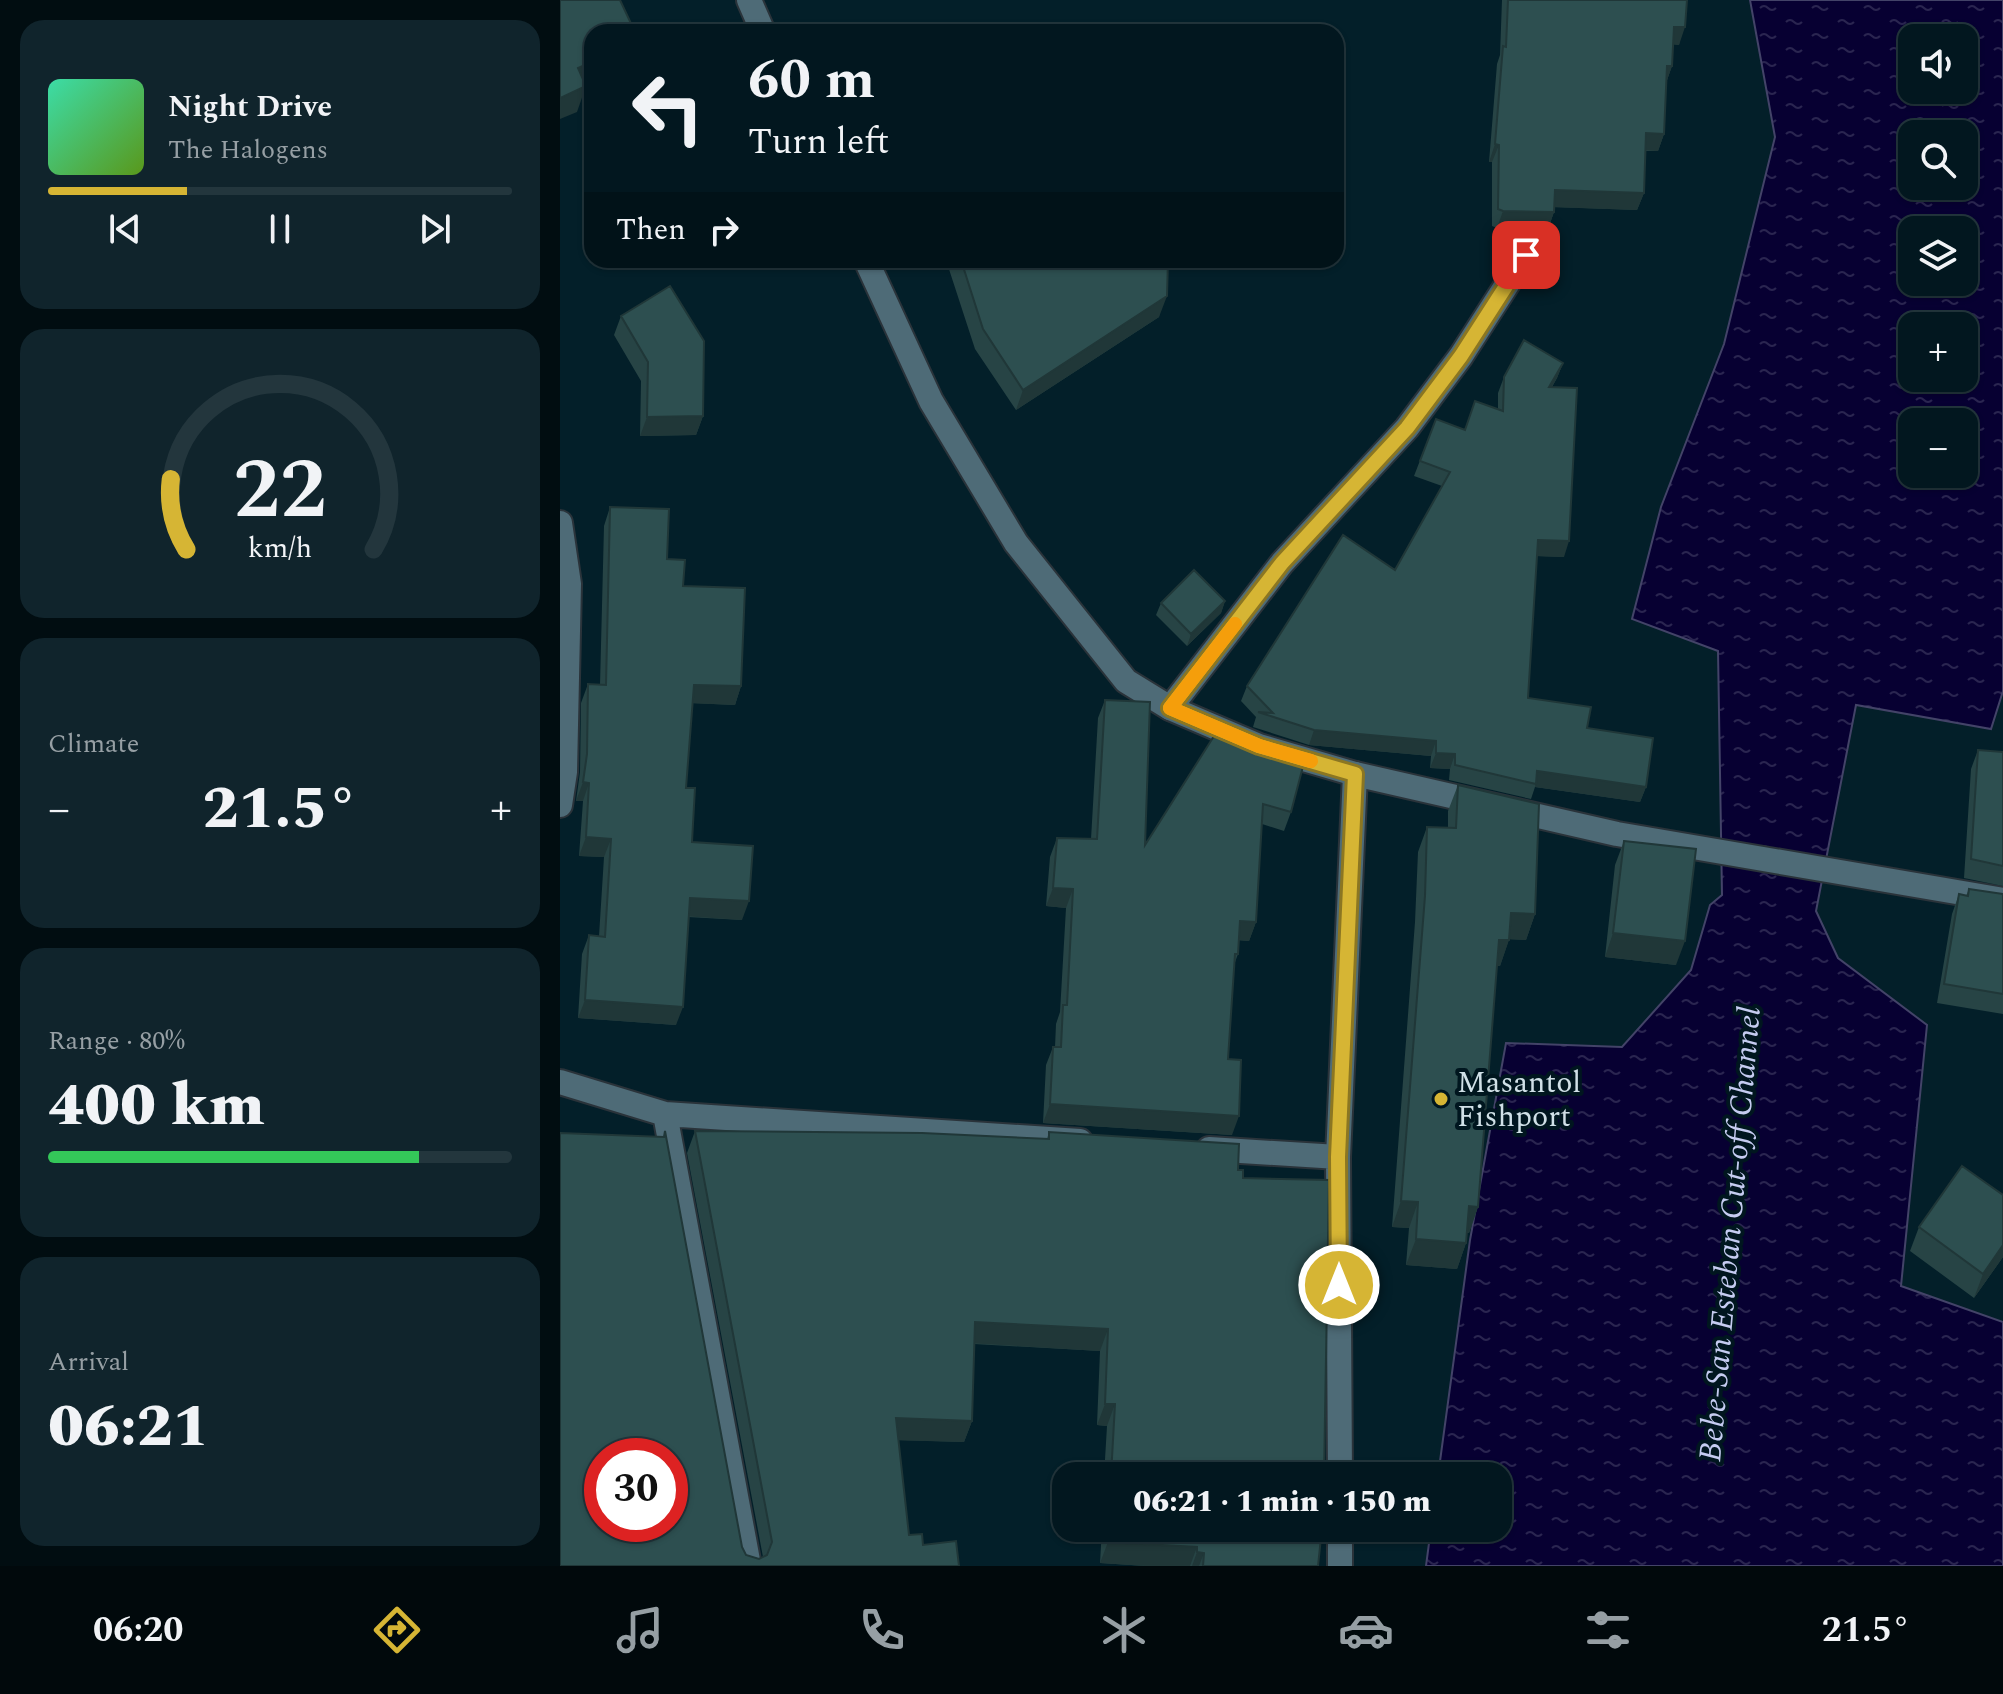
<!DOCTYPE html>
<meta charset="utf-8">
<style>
body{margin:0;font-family:Spectral,serif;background:#10242c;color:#f1f3f6;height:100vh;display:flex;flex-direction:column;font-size:30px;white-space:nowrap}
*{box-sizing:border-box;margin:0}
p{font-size:26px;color:#969fa4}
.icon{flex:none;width:44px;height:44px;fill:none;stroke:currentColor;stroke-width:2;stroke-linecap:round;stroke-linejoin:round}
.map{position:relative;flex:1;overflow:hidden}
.details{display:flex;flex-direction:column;gap:20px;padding:20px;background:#010d11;width:560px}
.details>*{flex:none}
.hud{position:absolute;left:24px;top:24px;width:760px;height:244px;border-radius:24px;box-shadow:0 2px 6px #0004,0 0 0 2px #23363d;background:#02171f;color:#f1f3f6;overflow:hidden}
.fabs{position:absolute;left:1338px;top:24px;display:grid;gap:16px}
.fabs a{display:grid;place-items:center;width:80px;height:80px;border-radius:16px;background:#02171f;box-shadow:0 2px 6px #0004,0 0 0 2px #23363d;font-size:40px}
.speed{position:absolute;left:24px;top:1438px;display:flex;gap:16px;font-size:40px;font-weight:700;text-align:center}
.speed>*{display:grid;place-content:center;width:104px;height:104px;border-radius:50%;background:#02171f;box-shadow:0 2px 6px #0004,0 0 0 2px #23363d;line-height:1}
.speed .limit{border:12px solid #d22;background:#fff;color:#111}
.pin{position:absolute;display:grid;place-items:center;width:68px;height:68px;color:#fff;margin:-34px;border-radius:16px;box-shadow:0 4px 12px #0006}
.me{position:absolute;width:88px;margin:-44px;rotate:0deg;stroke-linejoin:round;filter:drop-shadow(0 0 6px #0008)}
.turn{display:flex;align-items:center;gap:28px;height:168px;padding:0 32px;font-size:36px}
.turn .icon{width:104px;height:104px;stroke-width:2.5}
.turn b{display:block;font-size:56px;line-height:68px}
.then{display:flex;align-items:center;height:76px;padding:0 32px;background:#0003;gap:16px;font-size:30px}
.big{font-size:60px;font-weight:800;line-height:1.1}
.details .tile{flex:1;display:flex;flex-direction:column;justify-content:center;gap:12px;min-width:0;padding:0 28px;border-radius:24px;background:#10242c}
.details .dial{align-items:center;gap:0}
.dial svg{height:208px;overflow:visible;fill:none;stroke:#23363d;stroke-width:7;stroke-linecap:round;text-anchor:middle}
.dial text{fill:#f1f3f6;stroke:none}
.song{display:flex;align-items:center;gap:24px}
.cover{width:96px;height:96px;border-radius:12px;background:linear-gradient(135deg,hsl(160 70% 55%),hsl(90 70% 35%))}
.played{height:8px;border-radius:4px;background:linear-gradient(90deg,#d6b534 30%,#23363d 30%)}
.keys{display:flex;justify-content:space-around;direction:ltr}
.heat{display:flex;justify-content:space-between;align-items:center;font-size:44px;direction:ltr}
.charge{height:12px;border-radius:6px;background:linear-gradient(90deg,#34c759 80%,#23363d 0)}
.trip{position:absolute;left:492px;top:1462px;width:460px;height:80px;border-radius:24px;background:#02171f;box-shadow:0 2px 6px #0004,0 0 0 2px #23363d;font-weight:800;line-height:80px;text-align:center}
.tabs{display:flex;height:128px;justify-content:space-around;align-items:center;background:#01090c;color:#969fa4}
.tabs .icon{width:56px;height:56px}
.tabs .current{color:#d6b534}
.tabs b{font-size:36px;color:#f1f3f6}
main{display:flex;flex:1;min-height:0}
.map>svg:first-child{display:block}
.water{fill:url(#water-ripples);stroke:#434368;stroke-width:2;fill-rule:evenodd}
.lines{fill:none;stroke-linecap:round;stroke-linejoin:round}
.street-casing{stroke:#2a333a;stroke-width:28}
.secondary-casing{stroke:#2a333a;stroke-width:28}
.street{stroke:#4e6b77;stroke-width:24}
.secondary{stroke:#4e6b77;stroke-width:24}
.wall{fill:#274445}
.shaded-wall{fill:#203738}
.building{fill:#2d4f50;stroke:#203738;stroke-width:2;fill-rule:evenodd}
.route-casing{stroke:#8b7622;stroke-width:20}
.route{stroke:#d6b534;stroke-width:14}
.slow{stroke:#f59e0b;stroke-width:14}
.poi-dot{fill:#d6b534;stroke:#00161f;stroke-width:3}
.labels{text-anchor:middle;stroke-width:8;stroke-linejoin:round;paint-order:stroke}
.poi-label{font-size:30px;fill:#d0e0e7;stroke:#00161f;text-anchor:start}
.water-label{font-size:32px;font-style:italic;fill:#c5ccf1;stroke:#00161f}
</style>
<main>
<section class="details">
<div class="tile">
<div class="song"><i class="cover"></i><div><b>Night Drive</b><p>The Halogens</p></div></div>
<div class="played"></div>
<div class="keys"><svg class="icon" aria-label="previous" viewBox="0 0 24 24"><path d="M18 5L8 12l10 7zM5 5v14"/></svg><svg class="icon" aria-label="pause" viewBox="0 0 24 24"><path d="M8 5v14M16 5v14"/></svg><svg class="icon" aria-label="next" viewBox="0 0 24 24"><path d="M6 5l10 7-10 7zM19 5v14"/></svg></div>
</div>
<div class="tile dial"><svg viewBox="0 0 100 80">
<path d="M14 69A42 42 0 1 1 86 69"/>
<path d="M14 69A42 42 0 0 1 8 42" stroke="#d6b534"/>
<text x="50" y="56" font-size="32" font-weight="700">22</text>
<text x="50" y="72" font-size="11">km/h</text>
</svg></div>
<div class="tile"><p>Climate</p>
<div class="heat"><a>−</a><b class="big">21.5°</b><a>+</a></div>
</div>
<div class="tile"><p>Range · 80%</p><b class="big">400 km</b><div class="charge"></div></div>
<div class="tile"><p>Arrival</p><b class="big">06:21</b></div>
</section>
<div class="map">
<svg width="1443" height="1566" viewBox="0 0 1443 1566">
<defs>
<pattern id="water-ripples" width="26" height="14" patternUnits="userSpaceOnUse" patternTransform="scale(2)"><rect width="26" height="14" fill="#070032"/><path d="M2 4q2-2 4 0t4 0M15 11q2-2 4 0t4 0" fill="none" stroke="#2a2550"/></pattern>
</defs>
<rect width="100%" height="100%" fill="#031f29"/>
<path class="water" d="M1190,0h253v691l-12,38 -135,-24 -40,206 22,47 89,67 -26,261 102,36v244h-577l5,-38h67v-52h-60l32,-236 36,-197 116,4 69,-77 19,-65 12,-10 -4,-244 -86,-32 29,-112 63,-163 51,-207zM1352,38h52v52h-52zM1352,134h52v52h-52zM1352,230h52v52h-52zM1352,326h52v52h-52zM1352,422h52v52h-52z"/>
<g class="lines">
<defs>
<path id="street" d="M610,708l112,-145 125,-135 54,-72 65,-101
M0,1082l105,32 415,27
M105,1114l84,452
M649,1149l129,8 17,-383
M778,1157l2,319
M780,1528v38"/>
<path id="secondary" d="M189,0l14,32
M306,260l65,141 85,142 110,138 44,27 89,38 96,28 262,60 386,66
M0,523l9,61 -4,188 -5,33"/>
</defs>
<use href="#street" class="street-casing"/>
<use href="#secondary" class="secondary-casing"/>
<use href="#street" class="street"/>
<use href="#secondary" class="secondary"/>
</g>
<path class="wall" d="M942,0h185l-8,45 -6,-1 -1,22 -6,17 -2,51 -6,17h-13l-1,42 -7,17 -83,-3v5l-6,17 -51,-1 -5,-2v-64h-3l8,-98 3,-9z
M386,260h222l-9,57 -143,93 -41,-61z
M61,316l82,100 -7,19 -56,1 1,-55 -27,-46z
M1003,363l-6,15 -5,9 12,170 -27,-1 -9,142 59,30 59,59 -6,15 -105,-15 -4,12 -82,-19 1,-11 -20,-1 1,-12 -122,-11 -56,-18 3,-10 -15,-16 6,-15 148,-116 47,-84 -28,-10 22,-57 29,11 33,-21v-16l6,-16z
M50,507l57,52 74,127 -6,19 -43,-2 -6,85 6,54 50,78 -54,-3 -12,108 -98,-7 4,-64 7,-19 10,1 5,-79 -25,-1 4,-55h-7l4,-29 1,-69 7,-19 12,1 4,-159z
M665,601l-4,12 -34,33 -31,-31 5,-12z
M545,700l40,145 76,-120 70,87 -7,19 -22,-7 -6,98 -7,19 -10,-1 -1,14 -4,11 -6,94 4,76 -189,-12 3,-58 7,-18h2l1,-23 4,-12 6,-104 -20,-2 4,-49 7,-19 34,1 7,-121z
M1418,750l25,2v134l-39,-8 7,-109z
M898,785l77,129 -9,26 -17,-1 -9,27h-3l-19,241 -9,26h-2l-1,10 -9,26 -51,-4 3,-37 -17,-1 23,-305 3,-70 9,-25h21v-16z
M1064,841l52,124 -71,-8 10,-92z
M1409,889l34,5v120l-66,-11 15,-89 7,-20 7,2z
M105,1131l77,416 4,8 13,4 4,-2 -76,-404 8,-22 352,8 2,-7 189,38 5,8 81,298h-220l3,-50 -10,-1 3,-74 -126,-7 -2,77 -8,21 -66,-2 11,95 14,10 36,21h-399z
M1359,1227l84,30 -29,41 -64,-47z
M542,1528h220l-4,38h-172l-46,-3z"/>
<path class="shaded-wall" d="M1114,27h11l-6,18 -12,-1z
M32,62v21l-23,11 9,-26z
M1107,66h5l-6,17z
M26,86l-9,26 -17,7v-21z
M1086,133l18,1 -6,17 -19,-1z
M935,144l4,1 -7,17h-3z
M995,190l89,3 -7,17 -88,-3z
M943,211l51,1 -6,17 -51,-1z
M607,296l-8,21 -143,93 7,-20z
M1003,363l-6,15 -14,24 6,-15z
M143,416l-7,19 -56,1 7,-19z
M978,540l31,1 -5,16 -31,-1z
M665,601l-4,12 -34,33 4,-12z
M134,685l47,1 -6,19 -48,-2z
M754,730l122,11 -5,15 -122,-11z
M876,753l19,1 -5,15 -20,-1z
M977,771l109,16 -6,15 -105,-15z
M23,782l6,1 -6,18h-7z
M26,837l25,2 -7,18 -25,-1z
M493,888l20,1 -7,19 -20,-2z
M130,898l59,3 -7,19 -59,-4z
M951,913l24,1 -9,26 -24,-1z
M680,921l16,1 -7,19 -16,-1z
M1053,933l72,8 -9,24 -71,-8z
M939,940h10l-9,26 -10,-1z
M25,1000l98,7 -7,18 -98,-7z
M490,1104l189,12 -7,19 -189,-12z
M841,1201l17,1 -9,26 -17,-1z
M909,1206l9,1 -9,26 -9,-1z
M856,1239l50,4 -9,26 -51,-4z
M1443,1245v12l-29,41 9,-24z
M415,1322l133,7 -8,22 -133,-8z
M545,1404h10l-8,22 -10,-1z
M336,1418l76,3 -8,21 -76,-2z
M548,1542l89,5 -7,19h-44l-46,-3z
M637,1552l7,1 -5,13h-7z"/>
<path class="building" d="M0,0h60l15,32h-43v30l-14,6 8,18 -26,12z
M948,0h179l-2,27h-11l-2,39h-5l-3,68 -18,-1 -2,60 -89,-3 -1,22 -51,-1 -5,-2 1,-64 -4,-1 8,-98 3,1z
M401,260h207l-1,36 -144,94 -40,-61z
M110,286l34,55 -1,75 -56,1 1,-55 -27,-46z
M964,340l39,23 -14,24 28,1 -8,153 -31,-1 -10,158 63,9 -4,21 66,10 -7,49 -109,-16 -1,13 -81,-19v-11l-19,-1v-12l-122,-11 -56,-18 15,1 -26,-27 96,-151 52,35 55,-98 -30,-11 16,-42 29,11 10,-29 28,10 1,-34z
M50,507l59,2 -2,50 18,1 -2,26 62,2 -4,98 -47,-1 -8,103h9l-3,54 61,4 -4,55 -59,-3 -7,109 -98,-7 4,-65 16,2 6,-98 -25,-2 3,-54 -6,-1 4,-28 1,-70 18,1z
M634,570l31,31 -34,33 -30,-31z
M545,700l45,2 -5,143 76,-120 40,17 45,13 -15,57 -28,-8 -7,118 -16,-1 -2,33h-3l-7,105 13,1 -2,56 -189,-12 3,-57h8l2,-42h4l6,-116 -20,-1 4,-50 40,1z
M1418,750l25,2v114l-32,-7z
M898,785l81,19 -4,110 -24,-1 -2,27h-10l-21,267 -9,-1 -3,37 -50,-4 2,-37 -17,-1 24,-305 2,-69 29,1z
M1064,841l72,8 -11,92 -72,-8z
M1409,889l34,5v100l-59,-10 15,-90 9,2z
M105,1131l77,416 4,8 13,4 8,-4 5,-13 -77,-411 227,2 127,6v-7l190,12 -1,26h5v8l86,2 -5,296h-213l4,-72h-10l3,-75 -133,-7 -3,99 -76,-3 13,117 13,-1 1,11 33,-4 3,25h-399v-433l104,4zM42,1456h68v68h-68z
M1402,1166l41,29v50l-20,29 -64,-47z
M548,1528h214l-4,38h-115l1,-13 -7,-1v-5l-89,-5z"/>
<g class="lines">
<defs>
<path id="route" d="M779,1285l-1,-128 17,-383 -96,-28 -89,-38 112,-145 125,-135 54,-72 65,-101"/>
</defs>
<use href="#route" class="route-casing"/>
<use href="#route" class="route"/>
<path class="slow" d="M675,624l-65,84 89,38 52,15"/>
</g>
<circle class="poi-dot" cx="881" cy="1099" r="8"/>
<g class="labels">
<g class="poi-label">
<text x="897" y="1092">Masantol<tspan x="897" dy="34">Fishport</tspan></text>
</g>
<g class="water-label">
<text transform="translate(1169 1234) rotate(-85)" y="11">Bebe-San Esteban Cut-off Channel</text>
</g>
</g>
</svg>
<div class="fabs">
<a><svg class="icon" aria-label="sound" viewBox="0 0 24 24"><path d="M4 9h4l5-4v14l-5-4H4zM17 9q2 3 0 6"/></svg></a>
<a><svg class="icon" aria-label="search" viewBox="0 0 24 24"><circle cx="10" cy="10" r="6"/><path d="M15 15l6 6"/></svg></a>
<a><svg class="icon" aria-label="layers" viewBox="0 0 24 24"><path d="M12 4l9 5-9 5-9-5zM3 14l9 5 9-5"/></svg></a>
<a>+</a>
<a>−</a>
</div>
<div class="speed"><div class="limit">30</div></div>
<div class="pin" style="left:966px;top:255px;background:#d93025"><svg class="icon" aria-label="arrive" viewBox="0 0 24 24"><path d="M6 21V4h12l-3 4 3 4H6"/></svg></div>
<svg class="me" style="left:779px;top:1285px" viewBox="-20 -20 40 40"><circle r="17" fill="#d6b534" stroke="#fff" stroke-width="3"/><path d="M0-11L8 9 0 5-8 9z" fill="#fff"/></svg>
<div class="trip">06:21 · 1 min · 150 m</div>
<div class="hud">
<div class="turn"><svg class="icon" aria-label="left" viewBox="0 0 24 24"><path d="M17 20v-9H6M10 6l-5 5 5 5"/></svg><div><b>60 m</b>Turn left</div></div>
<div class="then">Then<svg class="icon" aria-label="right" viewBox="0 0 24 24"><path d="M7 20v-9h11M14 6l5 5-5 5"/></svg></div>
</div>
</div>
</main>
<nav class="tabs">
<b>06:20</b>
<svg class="icon current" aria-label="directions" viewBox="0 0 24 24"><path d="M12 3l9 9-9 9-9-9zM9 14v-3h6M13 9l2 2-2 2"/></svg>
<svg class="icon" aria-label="music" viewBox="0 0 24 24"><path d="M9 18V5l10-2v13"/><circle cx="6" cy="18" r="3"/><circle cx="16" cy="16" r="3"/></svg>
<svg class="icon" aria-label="phone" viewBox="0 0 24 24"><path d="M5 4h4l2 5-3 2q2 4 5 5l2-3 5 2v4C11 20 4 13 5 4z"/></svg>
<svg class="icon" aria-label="climate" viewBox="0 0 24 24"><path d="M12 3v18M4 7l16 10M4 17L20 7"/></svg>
<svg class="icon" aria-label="car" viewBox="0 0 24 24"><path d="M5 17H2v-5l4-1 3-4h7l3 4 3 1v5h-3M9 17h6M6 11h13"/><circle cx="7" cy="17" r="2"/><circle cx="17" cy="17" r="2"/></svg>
<svg class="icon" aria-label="filters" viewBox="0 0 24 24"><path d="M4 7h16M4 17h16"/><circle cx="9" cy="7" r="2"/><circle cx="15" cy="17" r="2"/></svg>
<b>21.5°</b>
</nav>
